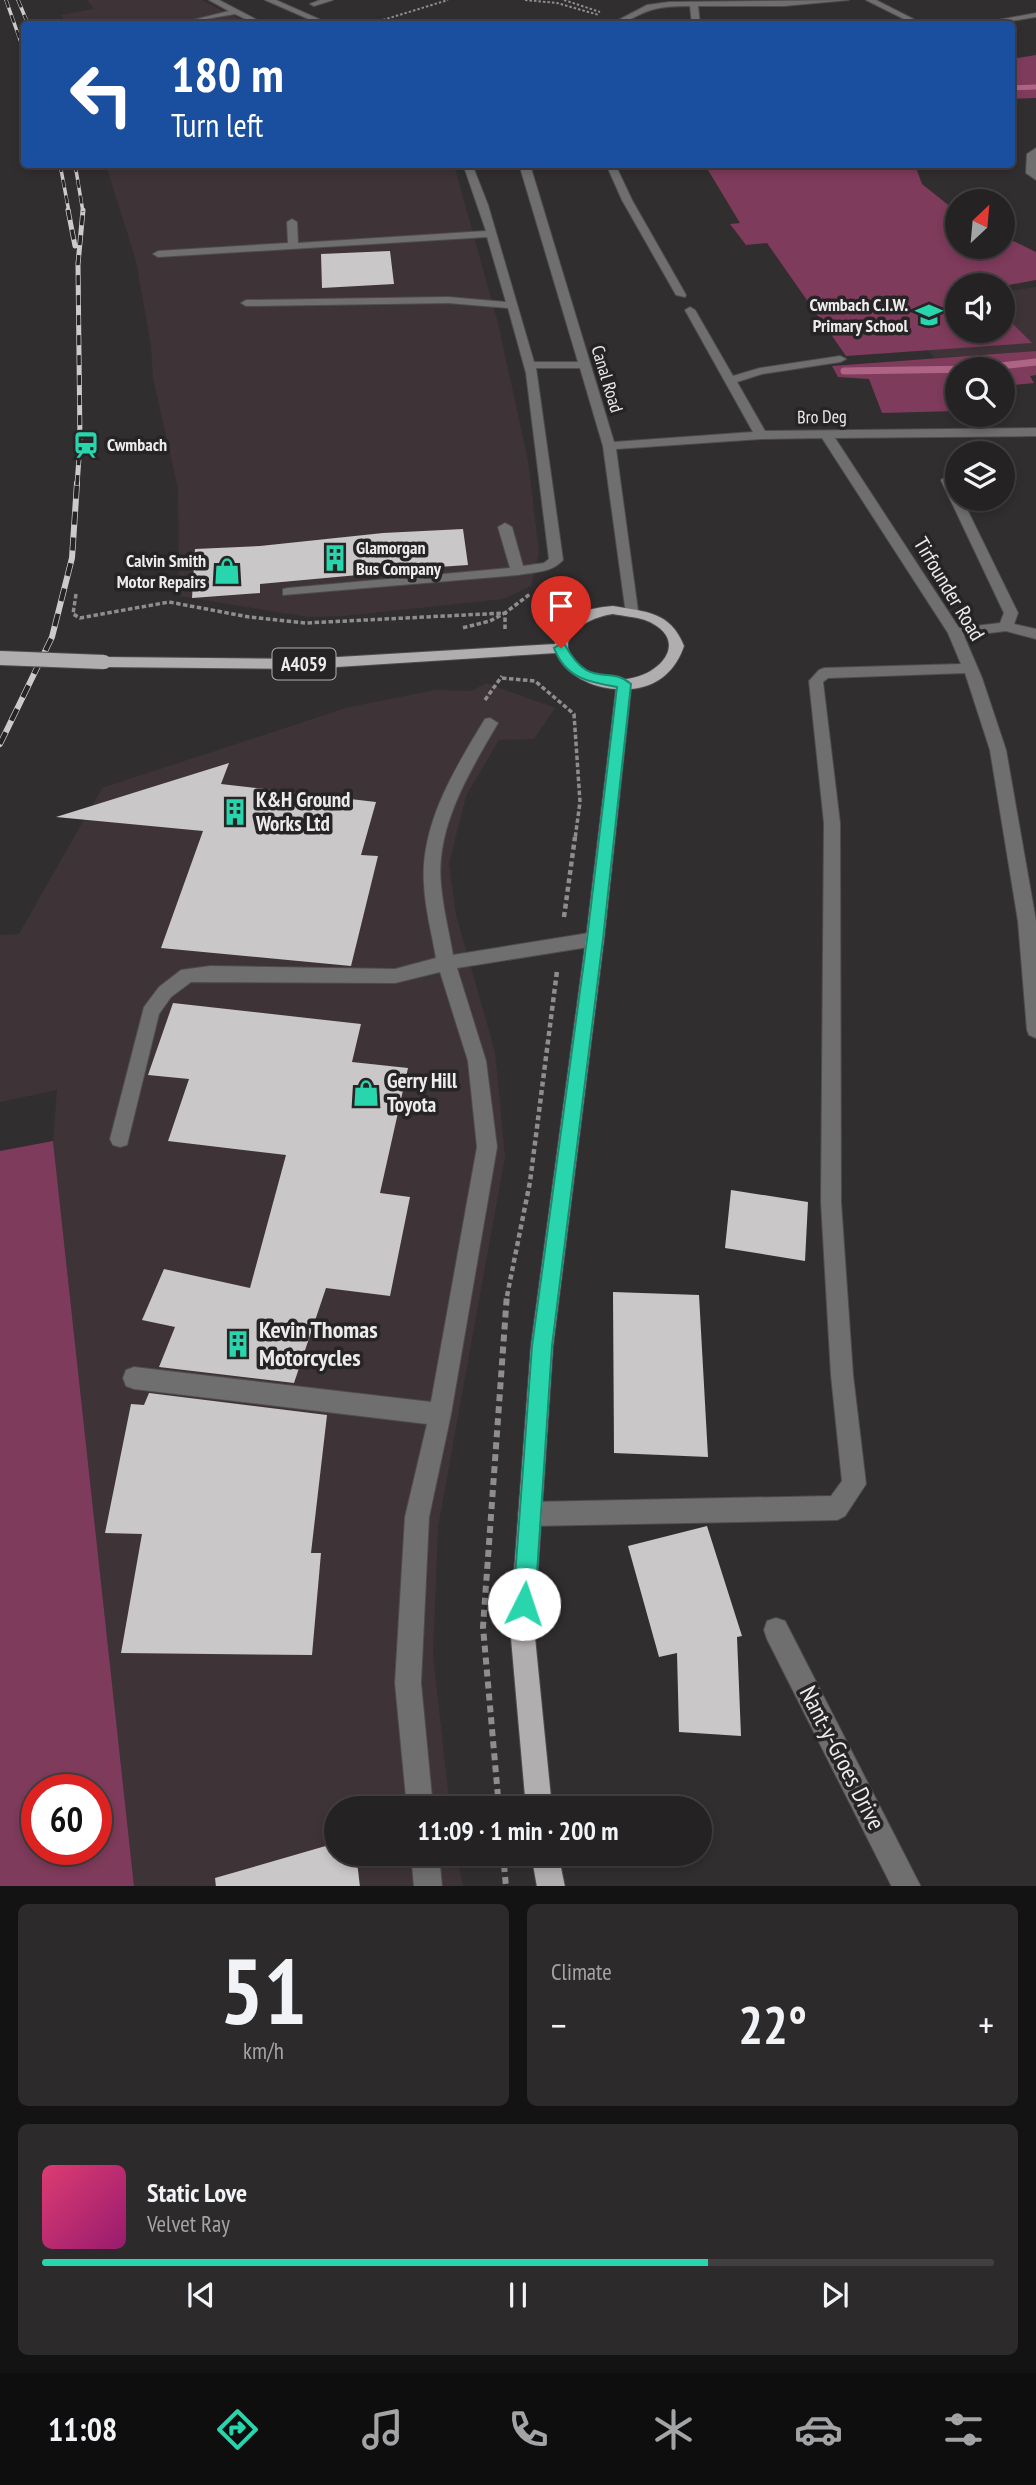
<!DOCTYPE html>
<meta charset="utf-8">
<style>
body{margin:0;font-family:"PT Sans Narrow",sans-serif;background:#2d2a2b;color:#f1f3f6;height:100vh;display:flex;flex-direction:column;font-size:26px;white-space:nowrap}
*{box-sizing:border-box;margin:0}
p{font-size:23px;color:#a3a4a6}
.icon{flex:none;width:38px;height:38px;fill:none;stroke:currentColor;stroke-width:2;stroke-linecap:round;stroke-linejoin:round}
.map{position:relative;height:1886px;overflow:hidden}
.details{display:flex;flex-direction:column;gap:18px;padding:18px;background:#141313;flex:1}
.details>*{flex:none}
.top-card{position:absolute;left:21px;top:21px;width:994px;height:147px;border-radius:7px;box-shadow:0 4px 10px #0003,0 0 0 2px #423f41;background:#1a4fa0;color:#fff;overflow:hidden}
.needle{width:46px;rotate:26deg}
.fabs{position:absolute;left:945px;top:189px;display:grid;gap:14px}
.fabs a{display:grid;place-items:center;width:70px;height:70px;border-radius:50%;background:#252223;box-shadow:0 4px 10px #0003,0 0 0 2px #423f41;font-size:35px}
.speed{position:absolute;left:21px;top:1774px;display:flex;gap:14px;font-size:35px;font-weight:700;text-align:center}
.speed>*{display:grid;place-content:center;width:91px;height:91px;border-radius:50%;background:#252223;box-shadow:0 4px 10px #0003,0 0 0 2px #423f41;line-height:1}
.speed .limit{border:10px solid #d22;background:#fff;color:#111}
.pin{position:absolute;display:grid;place-items:center;width:60px;height:60px;color:#fff;margin:-72px -30px;border-radius:50% 50% 50% 0;rotate:-45deg;box-shadow:0 0 7px #0007}
.pin .icon{rotate:45deg}
.me{position:absolute;width:77px;margin:-38px;rotate:4deg;stroke-linejoin:round;filter:drop-shadow(0 0 5px #0008)}
.turn{display:flex;align-items:center;gap:24px;height:147px;padding:0 35px;font-size:32px}
.turn .icon{width:91px;height:91px;stroke-width:2.5}
.turn b{display:block;font-size:49px;line-height:60px}
.big{font-size:52px;font-weight:700;line-height:1.1}
.details .tile{flex:1;display:flex;flex-direction:column;justify-content:center;gap:10px;min-width:0;padding:0 24px;border-radius:10px;background:#2d2a2b}
.details .dial{align-items:center;gap:0}
.dial b{font-size:91px;line-height:1}
.song{display:flex;align-items:center;gap:21px}
.cover{width:84px;height:84px;border-radius:10px;background:linear-gradient(135deg,hsl(340 70% 55%),hsl(320 70% 35%))}
.played{height:7px;border-radius:4px;background:linear-gradient(90deg,#29d5ad 70%,#423f41 70%)}
.keys{display:flex;justify-content:space-around;direction:ltr}
.heat{display:flex;justify-content:space-between;align-items:center;font-size:38px;direction:ltr}
.details .tiles{flex:1;display:grid;gap:18px;grid-template-columns:1fr 1fr}
.tile:last-child{grid-column:span 2}
.trip{position:absolute;left:324px;top:1796px;width:388px;height:70px;border-radius:35px;background:#252223;box-shadow:0 4px 10px #0003,0 0 0 2px #423f41;font-weight:700;line-height:70px;text-align:center}
.dock{display:flex;height:112px;justify-content:space-around;align-items:center;background:#0f0e0e;color:#a3a4a6}
.dock .icon{width:49px;height:49px}
.dock .active{color:#29d5ad}
.dock b{font-size:32px;color:#f1f3f6}
.map>svg:first-child{display:block}
.built{fill:#3e3438}
.green{fill:#7e3b5b;fill-rule:evenodd}
.lines{fill:none;stroke-linecap:round;stroke-linejoin:round}
.stream-far1{stroke:#af6486;stroke-width:5}
.stream{stroke:#af6486;stroke-width:7}
.building{fill:#cac7c8}
.minor-casing{stroke:#4f4c4d;stroke-width:2}
.major-casing{stroke:#4f4c4d;stroke-width:2}
.path-far3{stroke:#8f8d8e;stroke-width:2;stroke-dasharray:2.5 2;stroke-linecap:butt}
.path-far2{stroke:#8f8d8e;stroke-width:3.5;stroke-dasharray:4.5 2.5;stroke-linecap:butt}
.path-far1{stroke:#8f8d8e;stroke-width:4.5;stroke-dasharray:5 3.5;stroke-linecap:butt}
.path{stroke:#8f8d8e;stroke-width:6;stroke-dasharray:7 5;stroke-linecap:butt}
.minor{fill:#706f6f;fill-rule:evenodd}
.major{fill:#b1aeaf;fill-rule:evenodd}
.rail-far2-casing{stroke:#cccacb;stroke-width:3.5}
.rail-far1-casing{stroke:#cccacb;stroke-width:5}
.rail-casing{stroke:#cccacb;stroke-width:6}
.rail-far2{stroke:#272425;stroke-width:2.5;stroke-dasharray:8;stroke-linecap:butt}
.rail-far1{stroke:#272425;stroke-width:3.5;stroke-dasharray:10;stroke-linecap:butt}
.rail{stroke:#272425;stroke-width:4.5;stroke-dasharray:13;stroke-linecap:butt}
.major-bridge-casing{stroke:#4f4c4d;stroke-width:16;stroke-linecap:butt}
.major-bridge{stroke:#b1aeaf;stroke-width:14}
.route{fill:#29d5ad;stroke:#1b8a70;stroke-width:2}
.labels{text-anchor:middle;stroke-width:7;stroke-linejoin:round;paint-order:stroke}
.far-poi-label{font-size:18px;font-weight:bold;fill:#edebec;stroke:#272425;text-anchor:end}
.far-street-label{font-size:18px;fill:#edebec;stroke:#272425}
.shield{fill:#272425;stroke:#b2afb0;stroke-width:2}
.shield-label{font-size:19px;font-weight:bold;fill:#edebec}
.street-label{font-size:21px;fill:#edebec;stroke:#272425}
.poi-label{font-size:21px;font-weight:bold;fill:#edebec;stroke:#272425;text-anchor:start}
.near-poi-label{font-size:24px;font-weight:bold;fill:#edebec;stroke:#272425;text-anchor:start}
.near-street-label{font-size:24px;fill:#edebec;stroke:#272425}
</style>
<div class="map">
<svg width="1036" height="1887" viewBox="0 0 1036 1887">
<rect width="100%" height="100%" fill="#312e2f"/>
<path class="built" d="M87,0h114l48,24h-183l-5,-9 33,-6z
M106,165h348l44,158 30,138 11,91 -8,34 -28,13 -159,17 -36,1 -129,-21 -1,-107 -25,-111 -2,-32 -15,-85z
M1036,287v64l-102,7 -45,-59 68,32h46v-39z
M486,683l69,25 -21,31 -35,1 -33,56 -17,68 7,51 39,137 10,105 -67,370 -5,128 17,153h-114v45h120l7,33h-329l-81,-745 4,-51 -57,12v-167l19,-1 83,-146 247,-81 87,-17 36,1z"/>
<path class="green" d="M1036,55v43l-24,1v-40z
M705,165h210l7,19 35,28v35h46v-11l33,16v28l-33,6 -46,-1v46h46v-17l29,29 -186,13 -79,-113 -21,2 -16,-21 10,-1z
M1036,351v24l-6,1 4,7 -31,3v-17h-46v42l-75,2 -13,-34 -31,-2 -6,-11z
M53,1141l81,745h-134v-735zM96,1790v60h-59v-60z"/>
<g class="lines">
<path class="stream-far1" d="M1012,88l24,-1"/>
<path class="stream" d="M844,371l130,-2 62,-7"/>
</g>
<path class="building" d="M390,251l4,33 -72,4 -1,-34z
M463,529l5,36 -89,6 1,2 -120,11v9l-68,5 3,-49 65,-3 123,-13z
M229,763l-8,21 155,18 -15,53 17,1 -27,110 -190,-18 42,-117 -147,-14z
M173,1003l188,21 -9,38 56,6 -28,125 30,4 -20,99 -64,-8 -32,95 -135,-16 16,-40 -33,-7 22,-51 86,19 36,-133 -118,-14 21,-62 -41,-4z
M731,1190l77,12 -3,59 -80,-13z
M613,1292l86,3 9,162 -94,-4z
M149,1393l178,22 -16,138h10l-9,102 -191,-2 21,-119 -37,-1 26,-129 13,1z
M707,1526l35,110 -5,1 4,99 -62,-4 -2,-79 -18,4 -31,-111z
M336,1843v10h20l4,34h-144l-1,-9z"/>
<g class="lines">
<defs>
<path id="minor" d="M209,0h10l46,24h-9l-21,-10 -58,10 52,-13z
M265,0h11l54,24h-10z
M320,0h13l-19,6 -4,-2z
M849,0l-65,6h-86l2,18h-8l-2,-18c-11,0 -23,0 -35,3 -16,3 -28,16 -44,15l36,-19 22,-3z
M866,0h10l47,24h-9z
M1036,13v4l-44,7h-15z
M1036,148v32l-10,-7 1,-19z
M463,164h9l16,41 46,157h44l-59,-198h9l3,4 83,274 139,-10 -68,-122 5,-3 5,3 38,66 27,-8 80,-12 6,3 -6,3 -78,12 -25,8 28,49 271,-3v8l-201,2 124,190 41,-5 4,-10 -63,-133 6,-4c10,3 10,14 10,23h5l56,114 -4,11 22,5v10l-30,-8 -42,5 18,42 24,72 30,171v117l-7,-3 -2,-5 -9,-109 -28,-171 -25,-77 -137,5 -5,4 17,141 1,379 12,173 13,109 -21,32 -8,4 -307,6 -8,-4 -4,-8 4,-8 8,-4 301,-6 11,-15 -11,-106 -10,-173 3,-379 -15,-142 10,-11 5,-2 137,-4 -13,-31 -126,-195 -61,1 -145,10 22,162 -7,4 -5,-1 -23,-168 -23,-78h-44l27,192c-12,13 -29,12 -45,15l-235,20v-6l5,-1 222,-20 -12,-41 7,-4 7,4 11,39 21,-3 5,-4 -23,-186 -18,-65 -60,-5 -202,3 -5,-3 5,-3 202,-3 58,5 -19,-65 -329,20 -5,-3 5,-3 130,-8 -1,-21 5,-3 5,3 1,21 188,-12z
M606,164h9l17,36 54,95 -1,2 -9,-2 -54,-95z
M490,718l8,5c-28,48 -63,104 -57,162 2,23 8,47 12,70l142,-23 6,2 3,5 -3,5 -6,2 -138,22 29,93 11,86 -46,267 -22,103 -8,166 12,125h-26l-12,-125 10,-166 22,-93 -293,-35 -8,-3 -3,-8 3,-8 8,-3 297,35 46,-255 -9,-86 -28,-89 -45,11 -204,-1 -20,15 -12,17 -32,131 -7,2 -7,-2 -3,-6 34,-132 15,-20 22,-17 29,-4 185,3 41,-11c-4,-24 -11,-49 -12,-74 -4,-59 31,-116 61,-165z
M776,1618l9,3 136,266h-29l-125,-248 -3,-9 3,-9z
M411,1853h28l3,34h-28z"/>
<path id="major" d="M613,606c33,6 57,5 71,40 -8,24 -26,41 -53,43l-27,250 -51,407 -19,281 18,181h-26l-16,-181 21,-281 55,-407 30,-250c-23,-1 -51,-14 -60,-36l-251,16 -201,-2 -7,-5 7,-5 201,2 250,-15c6,-29 32,-36 58,-38zM613,614c10,2 23,3 32,6 64,25 -15,88 -66,45 -31,-27 10,-48 34,-51z
M531,1853h27l7,34h-28z"/>
</defs>
<use href="#minor" class="minor-casing"/>
<use href="#major" class="major-casing"/>
<path class="path-far3" d="M525,0l32,3 42,12
M564,0l36,12
M370,24l78,-24"/>
<path class="path-far2" d="M76,594l-3,20 7,4 89,-16 80,15 57,6 199,-10 -15,8 -28,7
M505,629v-16l25,-19
M502,678l33,3 39,33 6,88 -5,37
M485,700l17,-24"/>
<path class="path-far1" d="M564,917l11,-80
M507,1296l23,-114 27,-211"/>
<path class="path" d="M499,1808l-16,-181 24,-333
M503,1853l3,34"/>
<use href="#minor" class="minor"/>
<use href="#major" class="major"/>
<defs>
<path id="rail-far2" d="M6,0l18,51
M18,0l10,24
M60,164l9,48
M75,164l8,48"/>
<path id="rail-far1" d="M68,210l7,36
M77,485l3,-41 -2,-180 5,-54"/>
<path id="rail" d="M0,744l52,-107 20,-79 5,-75"/>
</defs>
<use href="#rail-far2" class="rail-far2-casing"/>
<use href="#rail-far1" class="rail-far1-casing"/>
<use href="#rail" class="rail-casing"/>
<use href="#rail-far2" class="rail-far2"/>
<use href="#rail-far1" class="rail-far1"/>
<use href="#rail" class="rail"/>
<defs>
<path id="major-bridge" d="M0,658l104,4"/>
</defs>
<use href="#major-bridge" class="major-bridge-casing"/>
<use href="#major-bridge" class="major-bridge"/>
</g>
<path class="route" d="M561,644l4,1c25,46 44,19 66,39l-28,255 -51,407 -17,258 -3,8 -8,3 -8,-3 -3,-8 19,-258 55,-407 30,-252c-29,-5 -51,-9 -63,-39z"/>
<defs>
<symbol id="school-bare" viewBox="-9 -9 18 18"><path d="M0-5L7-2L0 1L-7-2ZM-4 1L0 2.5L4 1V4Q0 6-4 4Z" fill="#29d5ad" stroke="#272425" stroke-width="2.5" paint-order="stroke"/></symbol>
<symbol id="station-bare" viewBox="-9 -9 18 18"><path d="M-3-6H3Q5-6 5-4V2Q5 4 3 4L4.5 6H3L1.5 4h-3L-3 6H-4.5L-3 4Q-5 4-5 2V-4Q-5-6-3-6ZM-3.5-4v3h7v-3ZM-3.5 1v1.5H-2V1ZM2 1v1.5H3.5V1Z" fill="#29d5ad" stroke="#272425" stroke-width="2.5" paint-order="stroke"/></symbol>
<symbol id="building-bare" viewBox="-9 -9 18 18"><path d="M-4-6H4V6H1V3H-1V6H-4ZM-2.5-4.3h1.7v1.8h-1.7ZM.8-4.3h1.7v1.8H.8ZM-2.5-1h1.7V.8h-1.7ZM.8-1h1.7V.8H.8Z" fill="#29d5ad" stroke="#272425" stroke-width="2.5" paint-order="stroke"/></symbol>
<symbol id="shop-bare" viewBox="-9 -9 18 18"><path d="M-5-2.5h2.3a2.7 3.5 0 0 1 5.4 0H5L5.5 6h-11ZM-1.5-2.5h3a1.5 2.3 0 0 0-3 0Z" fill="#29d5ad" stroke="#272425" stroke-width="2.5" paint-order="stroke"/></symbol>
</defs>
<g fill-rule="evenodd">
<use href="#school-bare" x="910" y="296" width="38" height="38"/>
<use href="#station-bare" x="67" y="426" width="38" height="38"/>
<use href="#building-bare" x="316" y="539" width="38" height="38"/>
<use href="#shop-bare" x="208" y="552" width="38" height="38"/>
<use href="#building-bare" x="216" y="793" width="38" height="38"/>
<use href="#shop-bare" x="347" y="1074" width="38" height="38"/>
<use href="#building-bare" x="219" y="1325" width="38" height="38"/>
</g>
<g class="labels">
<g class="far-poi-label">
<text x="908" y="311">Cwmbach C.I.W.<tspan x="908" dy="21">Primary School</tspan></text>
<text x="107" y="451" text-anchor="start">Cwmbach</text>
<text x="356" y="554" text-anchor="start">Glamorgan<tspan x="356" dy="21">Bus Company</tspan></text>
<text x="206" y="567">Calvin Smith<tspan x="206" dy="21">Motor Repairs</tspan></text>
</g>
<g class="far-street-label">
<text transform="translate(607 379) rotate(73)" y="6">Canal Road</text>
<text transform="translate(822 417) rotate(-1)" y="6">Bro Deg</text>
</g>
<rect class="shield" x="272.5" y="648.5" width="63" height="31" rx="5"/>
<g class="shield-label">
<text x="304" y="671">A4059</text>
</g>
<g class="street-label">
<text transform="translate(949 589) rotate(59)" y="7">Tirfounder Road</text>
</g>
<g class="poi-label">
<text x="256" y="807">K&amp;H Ground<tspan x="256" dy="24">Works Ltd</tspan></text>
<text x="387" y="1088">Gerry Hill<tspan x="387" dy="24">Toyota</tspan></text>
</g>
<g class="near-poi-label">
<text x="259" y="1338">Kevin Thomas<tspan x="259" dy="28">Motorcycles</tspan></text>
</g>
<g class="near-street-label">
<text transform="translate(842 1758) rotate(63)" y="8">Nant-y-Groes Drive</text>
</g>
</g>
</svg>
<div class="fabs">
<a><svg class="needle" viewBox="-14 -14 28 28"><path d="M0-13l5 13h-10z" fill="#e53935"/><path d="M0 13l5-13h-10z" fill="#a3a4a6"/></svg></a>
<a><svg class="icon" aria-label="sound" viewBox="0 0 24 24"><path d="M4 9h4l5-4v14l-5-4H4zM17 9q2 3 0 6"/></svg></a>
<a><svg class="icon" aria-label="search" viewBox="0 0 24 24"><circle cx="10" cy="10" r="6"/><path d="M15 15l6 6"/></svg></a>
<a><svg class="icon" aria-label="layers" viewBox="0 0 24 24"><path d="M12 4l9 5-9 5-9-5zM3 14l9 5 9-5"/></svg></a>
</div>
<div class="speed"><div class="limit">60</div></div>
<div class="pin" style="left:561px;top:648px;background:#d93025"><svg class="icon" aria-label="arrive" viewBox="0 0 24 24"><path d="M6 21V4h12l-3 4 3 4H6"/></svg></div>
<svg class="me" style="left:524px;top:1604px" viewBox="-20 -20 40 40"><circle r="19" fill="#fff"/><path d="M0-13L10 11 0 6-10 11z" fill="#29d5ad"/></svg>
<div class="trip">11:09 · 1 min · 200 m</div>
<div class="top-card">
<div class="turn"><svg class="icon" aria-label="left" viewBox="0 0 24 24"><path d="M17 20v-9H6M10 6l-5 5 5 5"/></svg><div><b>180 m</b>Turn left</div></div>
</div>
</div>
<section class="details">
<div class="tiles">
<div class="tile dial"><b>51</b><p>km/h</p></div>
<div class="tile"><p>Climate</p>
<div class="heat"><a>−</a><b class="big">22°</b><a>+</a></div>
</div>
<div class="tile">
<div class="song"><i class="cover"></i><div><b>Static Love</b><p>Velvet Ray</p></div></div>
<div class="played"></div>
<div class="keys"><svg class="icon" aria-label="previous" viewBox="0 0 24 24"><path d="M18 5L8 12l10 7zM5 5v14"/></svg><svg class="icon" aria-label="pause" viewBox="0 0 24 24"><path d="M8 5v14M16 5v14"/></svg><svg class="icon" aria-label="next" viewBox="0 0 24 24"><path d="M6 5l10 7-10 7zM19 5v14"/></svg></div>
</div>
</div>
</section>
<nav class="dock">
<b>11:08</b>
<svg class="icon active" aria-label="directions" viewBox="0 0 24 24"><path d="M12 3l9 9-9 9-9-9zM9 14v-3h6M13 9l2 2-2 2"/></svg>
<svg class="icon" aria-label="music" viewBox="0 0 24 24"><path d="M9 18V5l10-2v13"/><circle cx="6" cy="18" r="3"/><circle cx="16" cy="16" r="3"/></svg>
<svg class="icon" aria-label="phone" viewBox="0 0 24 24"><path d="M5 4h4l2 5-3 2q2 4 5 5l2-3 5 2v4C11 20 4 13 5 4z"/></svg>
<svg class="icon" aria-label="climate" viewBox="0 0 24 24"><path d="M12 3v18M4 7l16 10M4 17L20 7"/></svg>
<svg class="icon" aria-label="car" viewBox="0 0 24 24"><path d="M5 17H2v-5l4-1 3-4h7l3 4 3 1v5h-3M9 17h6M6 11h13"/><circle cx="7" cy="17" r="2"/><circle cx="17" cy="17" r="2"/></svg>
<svg class="icon" aria-label="filters" viewBox="0 0 24 24"><path d="M4 7h16M4 17h16"/><circle cx="9" cy="7" r="2"/><circle cx="15" cy="17" r="2"/></svg>
</nav>
